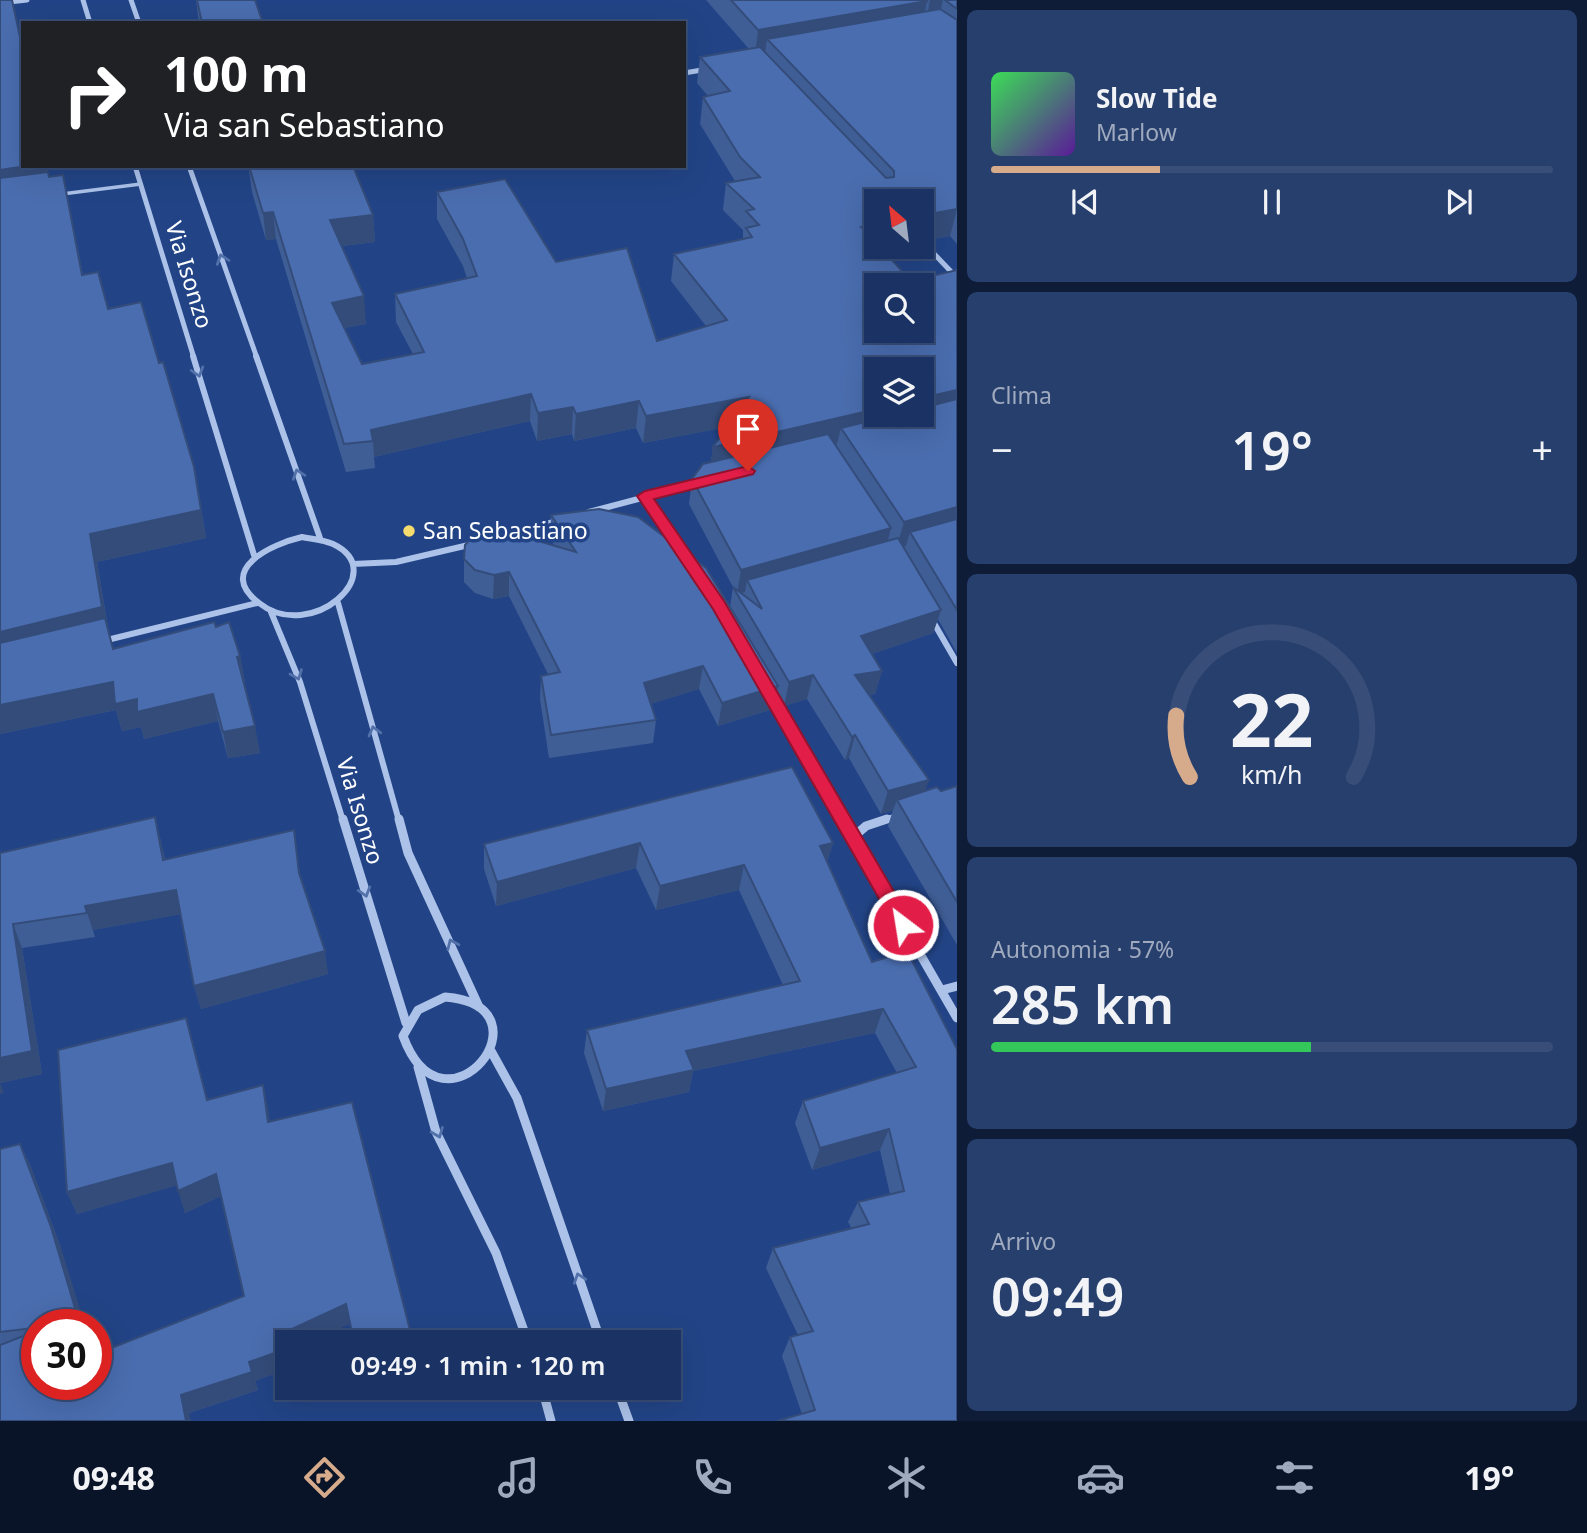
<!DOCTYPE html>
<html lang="it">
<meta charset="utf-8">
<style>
body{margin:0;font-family:"Noto Sans",sans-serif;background:#273f6d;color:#f1f3f6;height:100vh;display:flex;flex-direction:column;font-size:26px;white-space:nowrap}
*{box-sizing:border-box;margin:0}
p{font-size:23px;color:#9faabf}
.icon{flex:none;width:38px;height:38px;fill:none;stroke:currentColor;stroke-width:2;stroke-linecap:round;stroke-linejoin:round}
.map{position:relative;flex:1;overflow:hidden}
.panel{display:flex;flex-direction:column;gap:10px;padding:10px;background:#0e1c37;width:630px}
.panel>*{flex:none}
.banner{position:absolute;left:21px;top:21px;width:665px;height:147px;border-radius:0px;box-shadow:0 7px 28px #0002,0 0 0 2px #384e78;background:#202124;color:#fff;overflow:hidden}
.needle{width:46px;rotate:332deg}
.tools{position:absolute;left:864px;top:189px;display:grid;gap:14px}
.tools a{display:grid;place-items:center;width:70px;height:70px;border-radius:0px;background:#1a3364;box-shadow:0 7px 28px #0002,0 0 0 2px #384e78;font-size:35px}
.speed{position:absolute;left:21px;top:1309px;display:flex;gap:14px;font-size:35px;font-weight:700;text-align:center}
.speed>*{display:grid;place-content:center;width:91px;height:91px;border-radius:50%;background:#1a3364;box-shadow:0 7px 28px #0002,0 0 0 2px #384e78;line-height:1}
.speed .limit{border:10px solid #d22;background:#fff;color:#111}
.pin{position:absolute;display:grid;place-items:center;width:60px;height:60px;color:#fff;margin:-72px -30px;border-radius:50% 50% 50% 0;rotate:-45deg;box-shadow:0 0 7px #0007}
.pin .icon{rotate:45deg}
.me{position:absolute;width:77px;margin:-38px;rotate:329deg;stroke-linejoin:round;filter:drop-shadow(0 0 5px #0008)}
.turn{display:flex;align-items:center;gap:24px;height:147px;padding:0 28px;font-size:32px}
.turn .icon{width:91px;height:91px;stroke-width:2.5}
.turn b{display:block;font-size:49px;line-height:60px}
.big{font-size:52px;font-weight:600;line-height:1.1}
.panel .widget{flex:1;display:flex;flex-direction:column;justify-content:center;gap:10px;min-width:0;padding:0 24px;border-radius:10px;background:#273f6d}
.panel .dial{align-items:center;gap:0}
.dial svg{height:182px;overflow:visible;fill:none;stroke:#384e78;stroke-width:7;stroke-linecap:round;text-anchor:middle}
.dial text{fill:#f1f3f6;stroke:none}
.song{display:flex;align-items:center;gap:21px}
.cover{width:84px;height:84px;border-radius:10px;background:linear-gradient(135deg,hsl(130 70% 55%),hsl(270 70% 35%))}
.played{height:7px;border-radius:4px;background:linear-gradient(90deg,#d6ab8b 30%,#384e78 30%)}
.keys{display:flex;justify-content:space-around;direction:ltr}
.heat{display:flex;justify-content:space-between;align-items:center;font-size:38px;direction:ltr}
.charge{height:10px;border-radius:5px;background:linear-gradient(90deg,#34c759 57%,#384e78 0)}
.trip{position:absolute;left:275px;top:1330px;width:406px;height:70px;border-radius:0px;background:#1a3364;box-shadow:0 7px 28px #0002,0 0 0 2px #384e78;font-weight:600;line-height:70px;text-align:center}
.menu{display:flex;height:112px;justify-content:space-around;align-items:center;background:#0a1428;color:#9faabf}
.menu .icon{width:49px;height:49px}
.menu .current{color:#d6ab8b}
.menu b{font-size:32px;color:#f1f3f6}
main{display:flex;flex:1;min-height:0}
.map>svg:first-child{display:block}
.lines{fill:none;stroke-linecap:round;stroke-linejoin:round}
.service{stroke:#acc2e9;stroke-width:3.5}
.minor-far2{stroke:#acc2e9;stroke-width:5}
.minor-far1{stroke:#acc2e9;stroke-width:6}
.minor{stroke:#acc2e9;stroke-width:9}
.wall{fill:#405e96}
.shaded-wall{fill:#344c7a}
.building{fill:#4a6daf;stroke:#344c7a;stroke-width:2;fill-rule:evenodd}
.oneway{stroke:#5270a9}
.route{fill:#e11d48;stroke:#92132f;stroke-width:2}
.poi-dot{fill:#f6db6d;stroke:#224486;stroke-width:2.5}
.labels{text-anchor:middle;stroke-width:7;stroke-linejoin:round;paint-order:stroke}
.street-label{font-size:23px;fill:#fff;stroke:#224486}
.poi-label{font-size:23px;fill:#fff;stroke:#224486;text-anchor:start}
</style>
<main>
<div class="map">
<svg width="957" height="1421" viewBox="0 0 957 1421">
<rect width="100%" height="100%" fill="#224486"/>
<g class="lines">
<path class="service" d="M62,194l79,-10"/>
<path class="minor-far2" d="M83,0l7,23
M131,0l8,23
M0,3l27,-3
M684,73l24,-4
M135,166l59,192
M189,166l68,192
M922,241l35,37"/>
<path class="minor-far1" d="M193,356l61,199
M256,356l64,182
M644,496l41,60
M589,512l110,-29
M505,536l52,-15
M302,537c10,2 22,3 31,7 59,28 -22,100 -74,59 -44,-33 13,-59 43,-66z
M353,564l43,-2 77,-18
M338,603l61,218
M271,612l29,70 43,139
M931,618l26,45
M103,641l154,-38
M770,695l73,126
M881,821l17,-5"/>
<path class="minor" d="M343,819l63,204
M399,819l9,34 71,154
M842,819l115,199
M852,838l14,-12 21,-7
M942,990l15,-4
M445,997c112,9 -1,151 -42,39l15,-26z
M491,1051l26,47 84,244
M418,1067l18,65 60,121 32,89
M542,1388l9,33
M617,1388l12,33"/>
</g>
<path class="wall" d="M0,0l23,166h24l2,11 14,-2 20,100 25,34 91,186 7,43 -109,24 12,71 4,16 103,-22 24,29 5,27h-1l16,70 -32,5 -10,-37 -74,18 -3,-12 -19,4 -6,-21 -116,24z
M196,0l67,23h-64z
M706,0h251v244l-7,-8 -22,4 -6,-4v-35l-45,46h15l-10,2 29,32 46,-11v383l-19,-34 -5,14 -61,21 10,17 -7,23 -5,1 56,96h15l16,-5v159l-69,-119 5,-16 -12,4 -32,-56 -4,2 -38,-61 -23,7 -8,-13 -3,16 -55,17 -19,-37 -49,15 6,16 -3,23 -104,15 -9,-59 1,-23 7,-2 -39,-78 -16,3 -18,-6 -11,-11v-23l91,-13 -5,-7 1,-24 179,92 3,-20 -44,-83 3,-25 19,-17 2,-15 14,-20 -84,16 -7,-15 -62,13 -2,-7 -35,7 -7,-20 -156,36 1,11 -29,4 -70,-233 -10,1 -14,-48 -3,-21 -2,-5h106l20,49 2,27 -33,4 24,78 -22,4 18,36 51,-10 -17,-32 -1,-28 72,-16 -4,-12 -26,-47v-27l119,70 101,79 49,-15 -35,-45 3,-27 69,-15v-9l-20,-20 3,-27 9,-2 -35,-57 3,-27 5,-1 -11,-13 3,-26 49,-8z
M155,817l10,42 129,-29 6,47 28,97 -127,35 -7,-23 -13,-72 -88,16 2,7 -73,11 20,126 -42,9v-230z
M833,843l-6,19 45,100 35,-11 50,470 -155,-7 -20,-58 8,-19 8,-2 -32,-67 7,-20 79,-19 -4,-7 10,-20 32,-8 -10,-44 -68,20 -17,-47 8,-22 94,-28 -22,-40 -182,38 -4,21 -86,19 -19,-58 3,-23 196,-45 -44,-95 -83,20 -20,-42 -140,38 -12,-37v-25z
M263,1085l7,37 143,220h-59l-4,-18 -63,18v27l-32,12 3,9 -69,23 -189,8v-272l20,-5 11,23 30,81 -24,136 207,-88 -23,-100 -36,17 -8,-28 -100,29 -10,-22 141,-92z
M363,1388h58l1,2 -56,10z"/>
<path class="shaded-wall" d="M930,0h13l-3,13 -13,3z
M927,1l-5,26 -155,12 -2,15 -10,1 3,-25z
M26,166h21l5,25 -52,7v-28z
M928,209l-6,24v-18z
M957,209l-7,27 -22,4 7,-27z
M273,212l3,27 -10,1 -3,-27z
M373,215l2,27 -42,5 -3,-27z
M877,224v23h15l-36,7 5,-27z
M364,296l2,28 -32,6 -2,-27z
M957,390v25l-116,13 -4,16 -128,30 4,-27 164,-38v6h45v-17z
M531,394l-1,27 -156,36 -1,-16 -2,-11z
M749,397l-5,27 -101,19 3,-27z
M639,401l-3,27 -62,13 2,-27z
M573,407l-1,27 -35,7 1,-28z
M194,467l12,71 -109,24 12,72 -109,27v-29l90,-98z
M957,507v21l-47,4 -4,14 -10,3 8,-27z
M891,528l-6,24 -138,28 -2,12 -8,2 4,-24z
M509,572v24l-16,3 1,-24z
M941,610l-8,23 -79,27 7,-24z
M240,656l5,27 -4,1 -4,-27z
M703,666l-4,23 -58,18 3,-24z
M882,671l-7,23 -26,5 6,-24z
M813,675l-6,24 -23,7 5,-24z
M113,682l24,17 76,-5 5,27 -74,18 -3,-12 -19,4 -6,-21 -116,24v-29z
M778,686l-5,23 -55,17 4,-23z
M255,726l5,27 -32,5 -5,-26z
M855,735l-6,23 -4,2 7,-23z
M929,780l-8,23 -24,-3 -4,10 -12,4 7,-23z
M155,817l6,24 8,43 -6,-24z
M640,843l-4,25 -140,38 1,-24z
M833,843l-8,25 -5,-22z
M744,865l-5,25 -83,20 4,-24z
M176,890l6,24 -89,16 2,7 -10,-31z
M13,924l9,24 20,126 -42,9v-25z
M325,951l3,23 -127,35 -7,-23z
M883,1009l-8,24 -182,38 -4,21 -86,19 3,-22 80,-38z
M0,1083l4,10 -4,1z
M263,1085l5,23 5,37 -5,-23z
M889,1129l-9,21 -68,20 8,-22z
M20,1144l11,23 30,81 24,77h-5z
M172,1163l7,22 -102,29 -10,-22z
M216,1174l7,21 -38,18 -7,-22z
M346,1304l4,20 -40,18h-23v27l-32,12 3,9 -69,23 2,8h-5l-5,-26 68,-33 32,-28z"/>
<path class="building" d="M0,0h12l11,51v115h3l-26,4z
M197,0h58l8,23h-61z
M731,0h195l1,1 -169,29z
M945,0h12v9z
M940,9l17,11v189l-22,4 -7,-4 -6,6v-14h-45v23l-16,3 16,17v3h3l31,34 46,-11v120l-35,8v-29h-45v40l-164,38 36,-50 -103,19 -7,-15 -63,13 -3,-7 -35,6 -7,-19 -160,36 2,11 -29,3 -71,-232 -10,1 -14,-47h104l20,49 -43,5 34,76 -32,7 30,61 62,-12 -29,-58 82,-18 -14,-37 -26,-47 68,-13 51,83 71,-14 30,93 70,-21 -53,-66 78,-17 -6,-9 13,-3 -13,-14 8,-2 -28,-26 34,-6 -20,-20 -37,-60 27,-6 -30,-34 60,-10 126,131 8,-1v-6l-127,-132zM877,285h45v46h-45z
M48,172l1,5 14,-2 19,100 16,-3 10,37 33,-7 18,61 4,-1 31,105 7,43 -111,24 12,73 -102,25v-454z
M957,399v108l-53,15 -63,-94 52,-13h29v-7z
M828,434l63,94 -150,42 -49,-91 11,-15z
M599,509l39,8 68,51 72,118 -56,17 -19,-37 -59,17 12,37 -105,15 -10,-59 19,-4 -51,-100 -15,3 -19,-5 -11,-11 1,-14 7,-8 28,-7 76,22 -25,-37z
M957,519v91l-47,-78z
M898,538l43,72 -80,26 21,35 -27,4 74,105 -41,11 -33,-56 -3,2 -39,-62 -24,7 -56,-95 29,22 -15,-29z
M105,618l8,31 101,-27 2,5 13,-5 11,34 -3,1 18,69 -32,6 -10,-38 -76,18v-13l-22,5 -2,-22 -113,23v-62z
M792,767l41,76 -13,3 52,116 35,-11 50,98v372h-180l38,-11 -25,-73 23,-6 -40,-83 96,-24 -11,-22 46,-11 -15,-62 -69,19 -17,-47 113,-34 -33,-58 -197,42 8,19 -88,19 -19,-59 213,-49 -56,-116 -84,21 -20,-43 -143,39 -13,-38z
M957,786v116l-60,-102 40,-13 4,4z
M155,817l8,43 131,-30 5,43 26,78 -131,35 -18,-96 -91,16 2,7 -74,11 19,127 -32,7v-205z
M186,1018l21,82 56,-15 5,37 84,-20 61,240h-59l-8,-38 -65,30 5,15 -37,13 3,10 -71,23 5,26h-186v-76l34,-13 -1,-4 -33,4v-183l20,-5 31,83 29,98h-43v59h59v-30l148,-58 -28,-122 -38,17 -6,-28 -105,29 -9,-142z"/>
<defs><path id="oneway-chevron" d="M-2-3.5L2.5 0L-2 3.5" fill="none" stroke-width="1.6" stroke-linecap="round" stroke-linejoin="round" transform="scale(1.75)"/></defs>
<g class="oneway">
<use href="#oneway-chevron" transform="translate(222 259) rotate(-109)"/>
<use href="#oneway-chevron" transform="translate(198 372) rotate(73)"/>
<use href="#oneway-chevron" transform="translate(298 474) rotate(-109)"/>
<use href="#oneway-chevron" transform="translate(297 675) rotate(69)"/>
<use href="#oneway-chevron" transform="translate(374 731) rotate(-105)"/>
<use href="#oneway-chevron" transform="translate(365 892) rotate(73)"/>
<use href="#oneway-chevron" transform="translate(452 944) rotate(-114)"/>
<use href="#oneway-chevron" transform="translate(438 1133) rotate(68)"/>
<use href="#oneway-chevron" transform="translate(579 1278) rotate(-109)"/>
</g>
<path class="route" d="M748,466l7,5 -2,3 -99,25 70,102 186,318 2,6 -2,5h-13l-184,-321 -76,-113 8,-5z"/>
<circle class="poi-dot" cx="409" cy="531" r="7"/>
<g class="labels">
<g class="street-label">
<text transform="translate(189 275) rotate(73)" y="8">Via Isonzo</text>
<text transform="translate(360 811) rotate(73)" y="8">Via Isonzo</text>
</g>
<g class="poi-label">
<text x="423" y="539">San Sebastiano</text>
</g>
</g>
</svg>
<div class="tools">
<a><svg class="needle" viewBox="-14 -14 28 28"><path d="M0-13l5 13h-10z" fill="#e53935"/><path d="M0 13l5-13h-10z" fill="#9faabf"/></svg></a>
<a><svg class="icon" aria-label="search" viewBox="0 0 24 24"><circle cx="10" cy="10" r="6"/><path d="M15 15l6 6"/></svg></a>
<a><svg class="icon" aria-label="layers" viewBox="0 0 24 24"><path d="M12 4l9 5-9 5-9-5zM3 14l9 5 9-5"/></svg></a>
</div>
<div class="speed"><div class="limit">30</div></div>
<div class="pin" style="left:748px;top:471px;background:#d93025"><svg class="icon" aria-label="arrive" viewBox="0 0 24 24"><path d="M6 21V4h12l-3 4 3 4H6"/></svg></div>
<svg class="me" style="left:903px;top:925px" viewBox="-20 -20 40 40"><circle r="17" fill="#e11d48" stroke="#fff" stroke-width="3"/><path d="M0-11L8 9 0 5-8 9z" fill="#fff"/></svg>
<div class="trip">09:49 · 1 min · 120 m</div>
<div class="banner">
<div class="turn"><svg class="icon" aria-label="right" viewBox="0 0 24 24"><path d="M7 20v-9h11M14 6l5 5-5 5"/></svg><div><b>100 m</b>Via san Sebastiano</div></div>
</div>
</div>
<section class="panel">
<div class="widget">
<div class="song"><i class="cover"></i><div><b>Slow Tide</b><p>Marlow</p></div></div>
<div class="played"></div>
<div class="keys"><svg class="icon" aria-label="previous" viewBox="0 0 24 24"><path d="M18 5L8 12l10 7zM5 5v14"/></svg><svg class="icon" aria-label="pause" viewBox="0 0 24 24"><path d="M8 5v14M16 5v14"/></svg><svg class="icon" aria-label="next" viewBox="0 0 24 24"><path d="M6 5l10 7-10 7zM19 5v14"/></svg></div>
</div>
<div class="widget"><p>Clima</p>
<div class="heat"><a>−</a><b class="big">19°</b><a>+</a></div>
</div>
<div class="widget dial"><svg viewBox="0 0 100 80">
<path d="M14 69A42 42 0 1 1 86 69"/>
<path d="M14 69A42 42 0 0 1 8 42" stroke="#d6ab8b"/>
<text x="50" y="56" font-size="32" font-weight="700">22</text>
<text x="50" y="72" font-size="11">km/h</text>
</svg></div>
<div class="widget"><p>Autonomia · 57%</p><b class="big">285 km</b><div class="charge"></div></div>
<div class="widget"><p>Arrivo</p><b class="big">09:49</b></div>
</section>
</main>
<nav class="menu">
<b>09:48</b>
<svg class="icon current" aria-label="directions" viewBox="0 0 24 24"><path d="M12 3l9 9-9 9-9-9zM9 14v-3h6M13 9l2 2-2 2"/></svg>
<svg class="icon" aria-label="music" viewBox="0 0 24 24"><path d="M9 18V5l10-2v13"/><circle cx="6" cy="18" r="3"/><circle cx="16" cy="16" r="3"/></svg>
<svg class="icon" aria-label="phone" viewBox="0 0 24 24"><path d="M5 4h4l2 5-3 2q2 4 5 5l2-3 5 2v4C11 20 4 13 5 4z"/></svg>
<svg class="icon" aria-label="climate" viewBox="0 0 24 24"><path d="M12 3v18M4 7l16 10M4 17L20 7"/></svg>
<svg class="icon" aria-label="car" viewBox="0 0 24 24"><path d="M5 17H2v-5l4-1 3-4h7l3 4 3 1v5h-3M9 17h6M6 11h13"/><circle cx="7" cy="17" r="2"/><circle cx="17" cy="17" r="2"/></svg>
<svg class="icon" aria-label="filters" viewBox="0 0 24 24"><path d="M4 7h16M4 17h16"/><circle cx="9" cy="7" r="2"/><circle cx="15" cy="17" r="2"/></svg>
<b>19°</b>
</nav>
